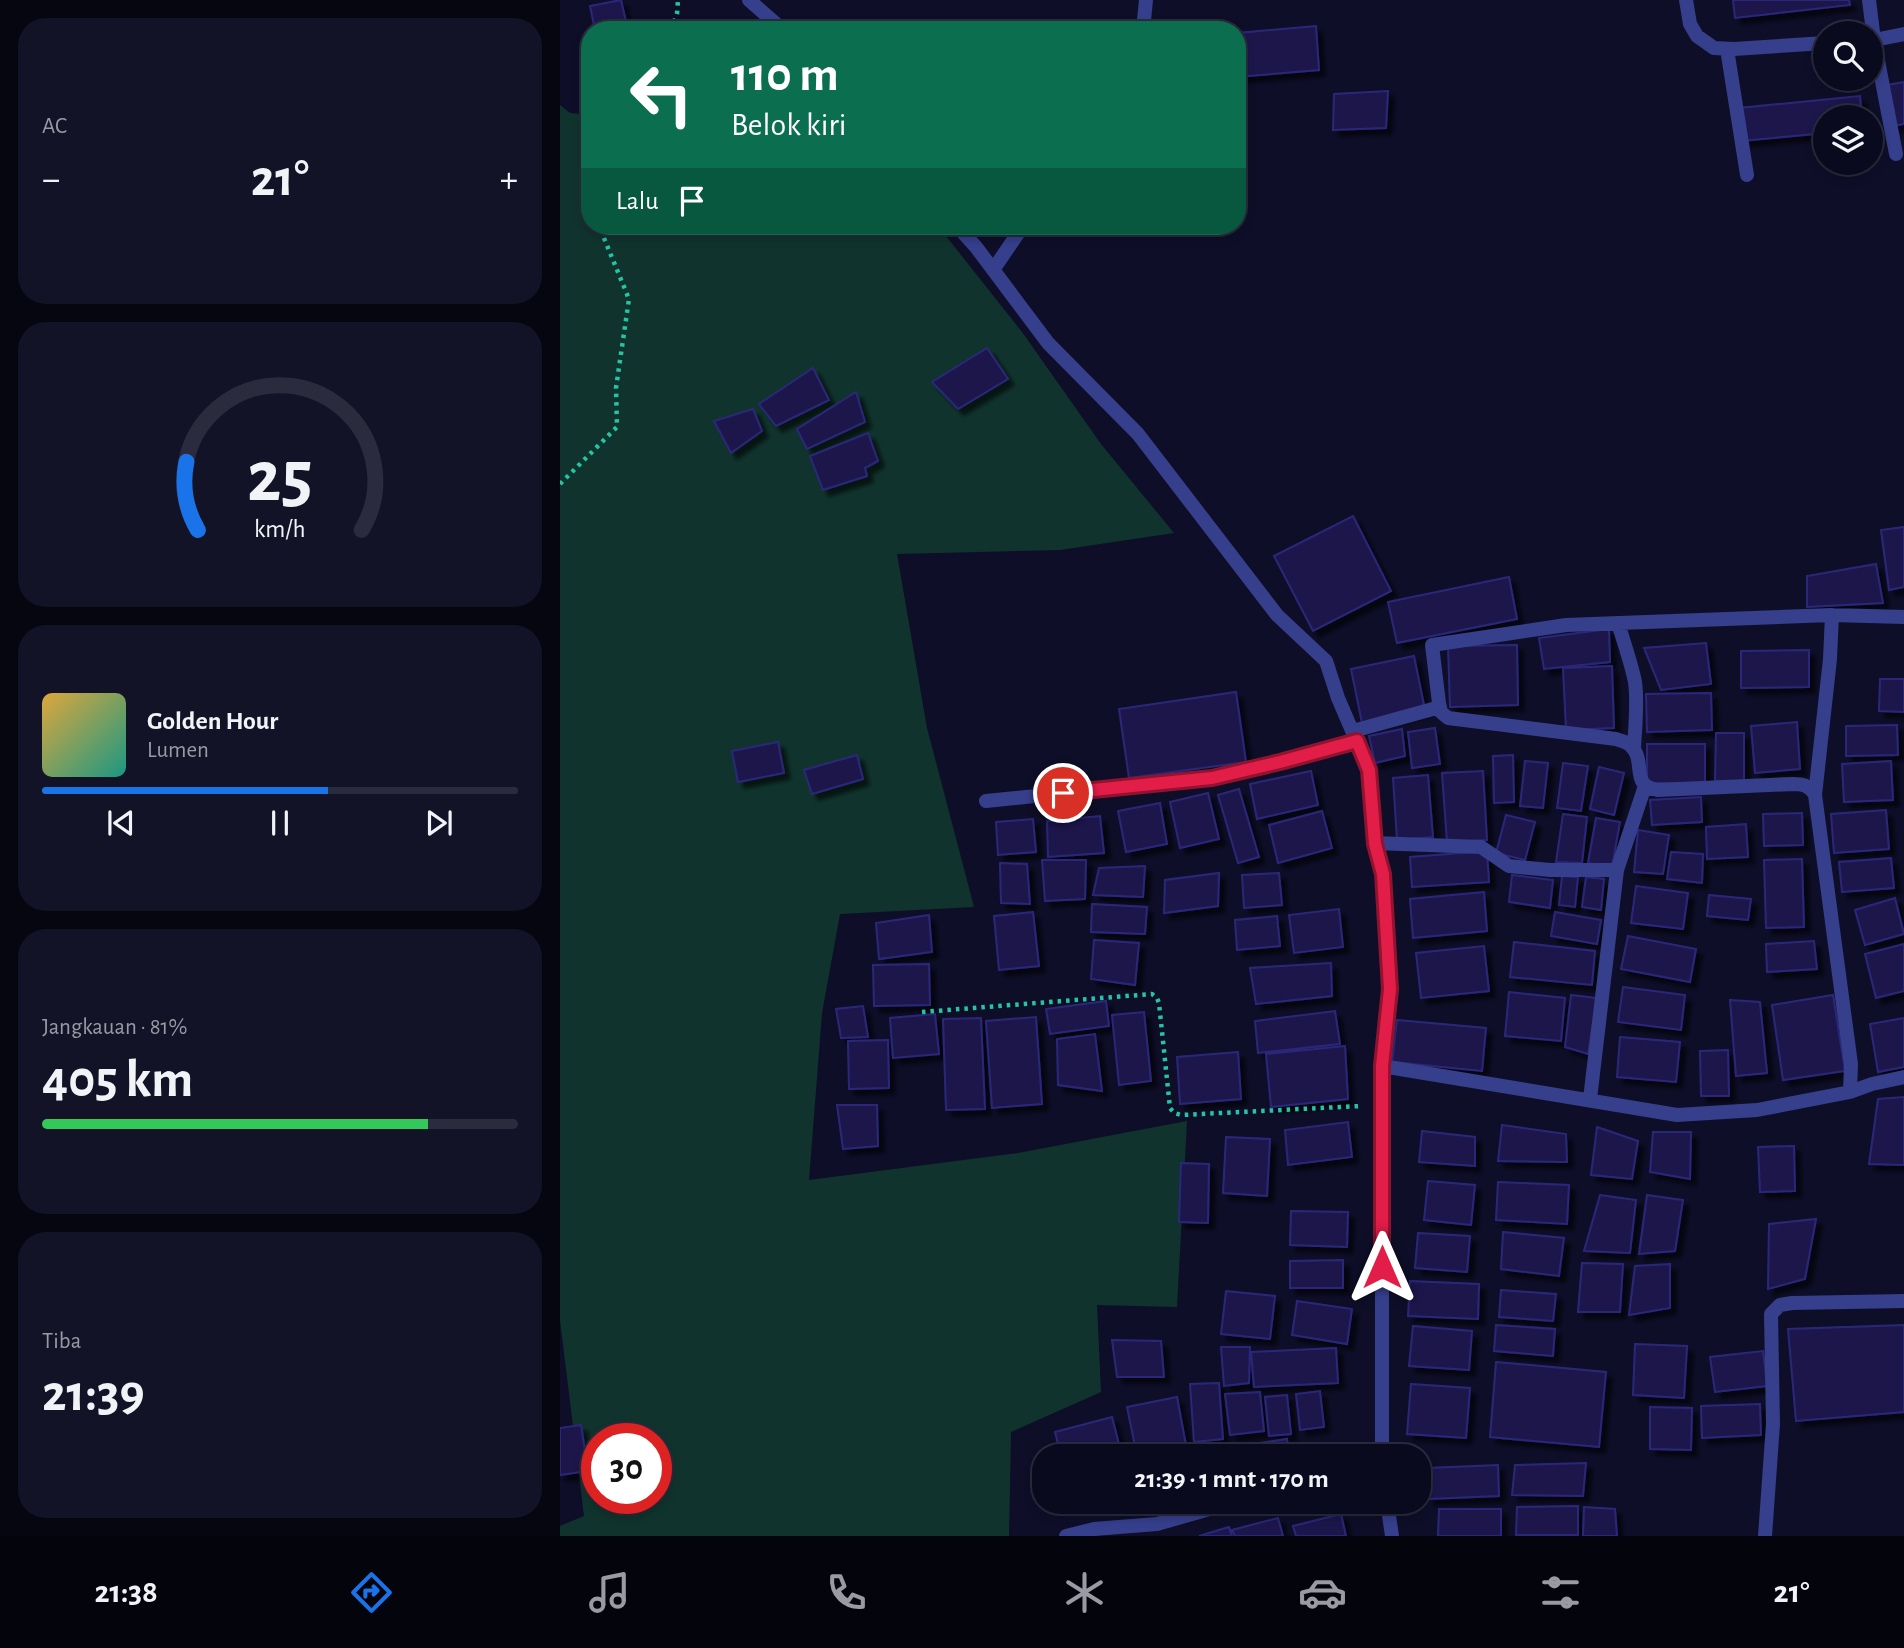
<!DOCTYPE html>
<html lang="id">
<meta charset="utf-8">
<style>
body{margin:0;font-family:"Alegreya Sans",sans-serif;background:#131328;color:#f1f3f6;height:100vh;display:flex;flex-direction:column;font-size:26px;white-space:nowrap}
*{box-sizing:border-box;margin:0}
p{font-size:23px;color:#999aa4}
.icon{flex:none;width:38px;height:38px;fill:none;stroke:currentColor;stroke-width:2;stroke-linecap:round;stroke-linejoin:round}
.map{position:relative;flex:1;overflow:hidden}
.details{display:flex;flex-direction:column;gap:18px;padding:18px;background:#060611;width:560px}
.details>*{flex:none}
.guide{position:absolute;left:21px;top:21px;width:665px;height:214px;border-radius:28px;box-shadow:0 4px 10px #0003,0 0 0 2px #2a2b3d;background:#0b6e4f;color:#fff;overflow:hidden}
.controls{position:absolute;left:1253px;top:21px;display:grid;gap:14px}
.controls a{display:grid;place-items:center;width:70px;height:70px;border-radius:50%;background:#0a0a1f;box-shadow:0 4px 10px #0003,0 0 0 2px #2a2b3d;font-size:35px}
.speed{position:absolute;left:21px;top:1423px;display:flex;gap:14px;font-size:35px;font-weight:700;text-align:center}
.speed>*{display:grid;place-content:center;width:91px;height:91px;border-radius:50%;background:#0a0a1f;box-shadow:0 4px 10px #0003,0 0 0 2px #2a2b3d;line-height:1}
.speed .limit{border:10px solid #d22;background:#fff;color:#111}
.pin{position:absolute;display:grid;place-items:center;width:60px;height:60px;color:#fff;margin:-30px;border:4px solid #fff;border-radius:50%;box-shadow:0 2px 7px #0007}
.me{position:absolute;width:77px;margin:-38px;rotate:0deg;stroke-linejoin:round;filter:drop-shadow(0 0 5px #0008)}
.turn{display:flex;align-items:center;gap:24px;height:147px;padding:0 35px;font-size:32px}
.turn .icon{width:91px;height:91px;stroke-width:2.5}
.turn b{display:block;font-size:49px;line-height:60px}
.then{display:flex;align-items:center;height:66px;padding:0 35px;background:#0003;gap:14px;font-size:26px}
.big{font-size:52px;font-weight:700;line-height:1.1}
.details .card{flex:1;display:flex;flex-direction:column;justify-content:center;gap:10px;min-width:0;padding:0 24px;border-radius:28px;background:#131328}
.details .dial{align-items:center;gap:0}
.dial svg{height:182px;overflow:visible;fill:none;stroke:#2a2b3d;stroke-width:7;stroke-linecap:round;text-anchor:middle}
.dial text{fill:#f1f3f6;stroke:none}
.song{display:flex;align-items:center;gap:21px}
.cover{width:84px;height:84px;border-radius:10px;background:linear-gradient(135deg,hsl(40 70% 55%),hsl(170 70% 35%))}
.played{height:7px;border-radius:4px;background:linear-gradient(90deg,#1a73e8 60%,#2a2b3d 60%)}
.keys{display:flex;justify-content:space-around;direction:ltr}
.heat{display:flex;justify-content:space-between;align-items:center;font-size:38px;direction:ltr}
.charge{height:10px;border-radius:5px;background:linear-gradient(90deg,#34c759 81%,#2a2b3d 0)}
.trip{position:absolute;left:472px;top:1444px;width:399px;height:70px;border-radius:28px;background:#0a0a1f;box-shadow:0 4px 10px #0003,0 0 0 2px #2a2b3d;font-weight:700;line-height:70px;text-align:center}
.menu{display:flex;height:112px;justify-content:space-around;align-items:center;background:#04040c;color:#999aa4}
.menu .icon{width:49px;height:49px}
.menu .current{color:#1a73e8}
.menu b{font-size:32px;color:#f1f3f6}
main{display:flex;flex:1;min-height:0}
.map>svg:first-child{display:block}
.green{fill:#10342d;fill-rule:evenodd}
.building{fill:#1b184c;stroke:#2c287a;stroke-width:2;filter:url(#shadow)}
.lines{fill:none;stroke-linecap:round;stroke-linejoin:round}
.path{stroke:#25c4a2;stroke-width:4.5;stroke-dasharray:3.5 5;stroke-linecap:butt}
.minor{stroke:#353f8c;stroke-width:14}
.route-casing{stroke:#92132f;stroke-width:18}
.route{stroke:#e11d48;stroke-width:12}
</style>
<main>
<section class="details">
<div class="card"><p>AC</p>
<div class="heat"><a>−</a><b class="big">21°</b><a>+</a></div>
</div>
<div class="card dial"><svg viewBox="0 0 100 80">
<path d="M14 69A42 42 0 1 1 86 69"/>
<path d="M14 69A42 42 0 0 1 9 39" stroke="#1a73e8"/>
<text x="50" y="56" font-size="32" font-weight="700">25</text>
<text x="50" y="72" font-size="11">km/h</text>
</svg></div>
<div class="card">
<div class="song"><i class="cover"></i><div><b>Golden Hour</b><p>Lumen</p></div></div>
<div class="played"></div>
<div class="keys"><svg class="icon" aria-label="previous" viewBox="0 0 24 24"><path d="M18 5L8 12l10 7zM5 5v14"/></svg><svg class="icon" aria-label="pause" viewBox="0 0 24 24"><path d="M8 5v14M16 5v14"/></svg><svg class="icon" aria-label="next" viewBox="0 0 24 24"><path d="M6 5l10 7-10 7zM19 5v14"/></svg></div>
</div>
<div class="card"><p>Jangkauan · 81%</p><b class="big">405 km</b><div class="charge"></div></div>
<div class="card"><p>Tiba</p><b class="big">21:39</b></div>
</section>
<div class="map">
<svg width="1344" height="1536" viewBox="0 0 1344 1536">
<defs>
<filter id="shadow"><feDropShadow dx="6" dy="6" stdDeviation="2" flood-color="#0009"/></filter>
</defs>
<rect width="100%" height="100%" fill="#0e0e29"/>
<path class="green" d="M0,105l10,8 20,2v111h348l84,106 79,112 73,89 -114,17 -163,4 30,174 47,179 -134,7 -18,99 -13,167 209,-27 169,-32 -10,186 -80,-2 4,87 -90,40 -2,104h-449v-10l24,-10 -24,-196zM37,1438h59v60h-59z"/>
<path class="building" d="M61,0l7,30h-33l-5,-24z
M1173,0h116l1,5 -115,13z
M756,26l3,44 -82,7v-44z
M1344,82v42l-11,2 -6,-41z
M26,91h4v26h-4z
M828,91l-2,37 -53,2 1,-36z
M1300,96l2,21h-37v16l-83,8 -3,-33z
M427,348l21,31 -50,30 -26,-27z
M253,368l16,32 -53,26 -17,-22z
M296,392l9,30 -58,27 -10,-20z
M193,409l9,22 -31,22 -17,-32z
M308,433l10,28 -13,7 2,8 -44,14 -13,-34z
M793,516l38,75 -78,40 -39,-75z
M1344,527v60l-15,3 -8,-60z
M1316,564l7,39 -76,4v-31z
M949,577l8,42 -120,24 -9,-41z
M1049,629l1,33 -66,7 -5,-31z
M1146,643l5,41 -50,6 -17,-42z
M957,645l1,60 -68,2 -2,-61z
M1249,650v37l-68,1v-37z
M854,656l11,54 -63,13 -11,-54z
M1052,666l2,62 -48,2 -3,-62z
M1320,679h24v33l-25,-1z
M676,692l10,70 -117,16 -10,-69z
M1151,693l1,37 -65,2 -1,-38z
M1237,722l3,47 -45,4 -4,-47z
M1337,725l1,30 -52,1v-30z
M875,728l5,36 -28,4 -4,-36z
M842,729l3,27 -30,7 -6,-27z
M1156,733h28v48h-29z
M218,742l6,31 -46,9 -6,-31z
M1087,744h58v39h-58z
M297,755l6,24 -51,15 -8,-24z
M953,755l1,47 -20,1 -1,-47z
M965,761l23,2 -5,45 -23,-2z
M1331,761l2,39 -49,2 -2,-38z
M1003,763l25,3 -7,45 -24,-3z
M1039,767l25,6 -10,42 -24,-6z
M751,771l7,34 -61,14 -7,-35z
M923,771l4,69 -40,2 -5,-69z
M868,775l5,62 -36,3 -4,-62z
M679,789l20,68 -21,6 -20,-68z
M648,793l11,46 -39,9 -10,-46z
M1141,797l1,25 -50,3 -2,-25z
M600,803l7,41 -41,8 -8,-41z
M1326,810l3,39 -55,4 -3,-39z
M762,811l10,37 -54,15 -9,-38z
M1242,813l1,32 -39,1 -1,-32z
M1003,814l24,3 -5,46 -26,-1z
M946,815l29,7 -10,38 -29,-7z
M540,816l4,37 -56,4 -1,-36z
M1036,818l24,4 -8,45 -24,-4z
M473,819l3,33 -38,3 -2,-33z
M1186,824l2,33 -41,2 -1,-32z
M1078,830l31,5 -6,39 -29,-2z
M927,851l2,31 -77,5 -2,-30z
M1111,852l32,2 -1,29 -35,-4z
M1331,858l3,30 -52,4 -3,-30z
M1242,859l2,68 -38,1 -2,-68z
M482,860h44l-1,39 -40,2z
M440,863l27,1 3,40 -29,-1z
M585,866l-2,31 -50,-2 6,-27z
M659,873l-1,33 -54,7 1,-33z
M719,873l3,32 -38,3 -2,-33z
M952,875l41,5 -3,28 -41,-6z
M1002,876l16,1 -3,30 -16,-2z
M1026,877l18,2 -3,31 -19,-3z
M1076,886l52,7 -5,36 -52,-6z
M924,892l3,39 -74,7 -3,-39z
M1149,895l42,4 -3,21 -41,-4z
M1335,898l9,36 -39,11 -10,-35z
M532,904l55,3 -2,27 -54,-2z
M779,909l4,38 -49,6 -5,-38z
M473,912l6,54 -40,4 -5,-54z
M995,912l46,8 -4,24 -46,-8z
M369,915l3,37 -53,7 -3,-36z
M717,916l3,30 -43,4 -2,-30z
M1068,936l68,13 -6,33 -69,-13z
M534,940l45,3 -4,42 -44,-6z
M1254,941l3,28 -50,3 -1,-28z
M954,942l81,9 -3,34 -82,-8z
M1344,944v47l-28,7 -11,-44z
M924,946l5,45 -68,7 -5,-45z
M771,963l1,33 -76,8 -6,-36z
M369,964l1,41 -56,1 -1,-41z
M1063,987l62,8 -4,35 -63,-8z
M949,992l56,6 -4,43 -56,-5z
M1011,995l26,3 -9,56 -23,-7z
M1273,995l12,76 -62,9 -11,-75z
M1170,1000l30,2 7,71 -31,3z
M546,1001l3,25 -59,8 -4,-25z
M303,1006l5,31 -27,1 -5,-29z
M775,1011l5,33 -82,9 -3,-32z
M584,1012l7,69 -32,4 -7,-70z
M375,1014l4,40 -46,4 -3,-40z
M476,1017l6,87 -50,4 -6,-87z
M421,1018l4,91 -39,1 -3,-91z
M1344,1018v49l-26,5 -8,-48z
M837,1020l89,8 -4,43 -90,-9z
M535,1034l7,57 -44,-6 -1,-46z
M1060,1037l60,5 -4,40 -59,-5z
M328,1040l1,48 -40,1 -1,-48z
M785,1046l3,53 -77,8 -5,-53z
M1168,1050l1,46h-28l-1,-45z
M678,1052l3,47 -61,5 -3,-47z
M1344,1097v68l-35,-1 9,-65z
M277,1105h40l1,41 -35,3z
M788,1122l4,35 -64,8 -3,-35z
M942,1125l64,9 1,28 -69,-1z
M1037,1127l41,14 -6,38 -41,-4z
M862,1131l53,6v29l-56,-4z
M1093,1132h38l-1,47 -40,-7z
M666,1137l44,2 -3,57 -44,-3z
M1234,1146l1,45 -35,1 -2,-45z
M621,1163l28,1 -1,59 -29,-1z
M868,1181l47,4 -4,40 -47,-5z
M938,1182l71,3 -2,39 -71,-4z
M1040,1195l36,5 -6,53 -46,-2z
M1087,1195l36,5 -8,51 -36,3z
M731,1211l57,1 -1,35 -57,-2z
M1256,1219l-11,60 -37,10 1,-65z
M943,1232l61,6 -5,38 -58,-7z
M858,1233l52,3 -3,36 -52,-4z
M783,1260v28h-53v-27z
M1022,1263l41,1 -3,48h-42z
M1110,1264v44l-41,7 6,-49z
M850,1281l69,3 -1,35 -70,-3z
M941,1290l55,4 -3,27 -54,-4z
M666,1291l49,5 -5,43 -49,-5z
M737,1301l55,8 -5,35 -55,-9z
M936,1325l59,4 -2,27 -59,-5z
M1344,1325v87l-108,9 -8,-92z
M853,1326l59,5 -3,39 -60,-4z
M552,1340l49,1 3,36h-47z
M1075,1344l52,2 -3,52 -51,-3z
M661,1347h29l-1,36 -25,3z
M776,1348l2,35 -84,4 -3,-35z
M1203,1351l4,35 -52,6 -5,-35z
M936,1362l110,10 -7,75 -109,-10z
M659,1383l4,56 -29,3 -4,-58z
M851,1384l59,4 -4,50 -59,-4z
M760,1391l4,36 -24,3 -4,-36z
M700,1392l4,39 -34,4 -5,-41z
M727,1395l4,39 -22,2 -4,-39z
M617,1397l11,59h-51l-10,-49z
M1200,1404l1,31 -59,3 -1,-32z
M1090,1407l42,1 -1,42 -41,-1z
M552,1417l10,39h-61l-6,-24z
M21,1425l7,46 -28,4v-47z
M727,1439l2,17h-74l-1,-6z
M1026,1463l-3,33 -71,-1 3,-30z
M938,1465l1,31 -70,3 -1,-31z
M1018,1506v29h-62l1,-28z
M1024,1507l31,2 2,27h-34z
M879,1509h62v27h-63z
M781,1514l5,22h-50l-3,-10z
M718,1518l5,18h-48l-3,-6z
M669,1527l3,9h-33z"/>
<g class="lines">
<path class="path" d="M111,30l6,-16 1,-14
M0,484l57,-57 -1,-39 13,-89 -30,-73
M362,1012l230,-18 5,4 2,5 11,105 4,5 7,2 180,-9"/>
<path class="minor" d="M189,0l34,30
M1126,0l4,24 7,12 17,12 20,1 91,-6
M1309,0l5,40 30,-6
M583,30l3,-30
M1311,40h3l22,114
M1167,49l20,126
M397,226l19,21 72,96 90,91 139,181 49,46 12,37 31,72 6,73 8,31 7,115 -8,77v390
M433,270l30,-44
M1344,617l-72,-2 -266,10 -134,20 7,58 2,9 7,6 168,21c5,2 11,3 15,7 16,16 -2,40 27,44l134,-6c11,0 17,1 23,11l36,269 -1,28 22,-8 32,-7
M1058,623c6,20 13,39 17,59 3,22 0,45 -1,67
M793,731l87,-24
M1255,795l15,-136 2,-44
M426,801l226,-23 68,-16 77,-21
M815,843l106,4 28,19 41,4h67
M822,1066l295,49 80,-5 93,-18
M1030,1099l27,-229 28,-84
M827,1502l5,34
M506,1536l28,-7 63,-5 77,-22
M1205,1536l8,-112 -2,-110 9,-9 12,-2 112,-2"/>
</g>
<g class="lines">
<defs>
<path id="route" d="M503,793l149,-15 68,-16 77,-21 12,29 6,74 8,30 7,115 -8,77v201"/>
</defs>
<use href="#route" class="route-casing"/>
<use href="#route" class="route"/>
</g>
</svg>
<div class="controls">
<a><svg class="icon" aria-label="search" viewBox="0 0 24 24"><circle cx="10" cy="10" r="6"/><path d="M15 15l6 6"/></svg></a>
<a><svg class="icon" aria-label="layers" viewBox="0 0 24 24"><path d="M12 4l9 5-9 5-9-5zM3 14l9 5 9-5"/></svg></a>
</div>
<div class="speed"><div class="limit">30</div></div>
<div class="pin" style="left:503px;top:793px;background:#d93025"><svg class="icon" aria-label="arrive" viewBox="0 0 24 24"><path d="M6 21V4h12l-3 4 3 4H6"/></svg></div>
<svg class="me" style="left:822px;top:1267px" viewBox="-20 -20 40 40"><path d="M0-17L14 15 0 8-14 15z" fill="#e11d48" stroke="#fff" stroke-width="4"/></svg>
<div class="trip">21:39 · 1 mnt · 170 m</div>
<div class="guide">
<div class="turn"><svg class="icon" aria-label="left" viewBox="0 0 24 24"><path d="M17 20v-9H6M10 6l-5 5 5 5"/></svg><div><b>110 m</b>Belok kiri</div></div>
<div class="then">Lalu<svg class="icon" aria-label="arrive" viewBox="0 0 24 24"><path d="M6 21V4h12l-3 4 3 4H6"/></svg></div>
</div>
</div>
</main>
<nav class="menu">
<b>21:38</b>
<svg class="icon current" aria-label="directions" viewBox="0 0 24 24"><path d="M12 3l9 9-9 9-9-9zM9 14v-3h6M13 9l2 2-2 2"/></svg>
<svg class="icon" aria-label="music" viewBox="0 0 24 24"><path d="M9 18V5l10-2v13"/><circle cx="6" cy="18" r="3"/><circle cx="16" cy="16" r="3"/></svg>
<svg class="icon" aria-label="phone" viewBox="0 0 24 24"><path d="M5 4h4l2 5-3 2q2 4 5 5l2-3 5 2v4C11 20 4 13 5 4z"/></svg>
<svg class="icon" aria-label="climate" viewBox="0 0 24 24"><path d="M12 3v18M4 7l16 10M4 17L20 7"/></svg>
<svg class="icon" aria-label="car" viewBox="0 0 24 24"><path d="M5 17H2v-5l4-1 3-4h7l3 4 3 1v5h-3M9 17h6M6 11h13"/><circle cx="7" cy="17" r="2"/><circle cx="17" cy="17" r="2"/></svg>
<svg class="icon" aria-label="filters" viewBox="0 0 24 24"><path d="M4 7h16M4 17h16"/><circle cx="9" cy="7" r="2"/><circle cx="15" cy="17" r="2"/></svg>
<b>21°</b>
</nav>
